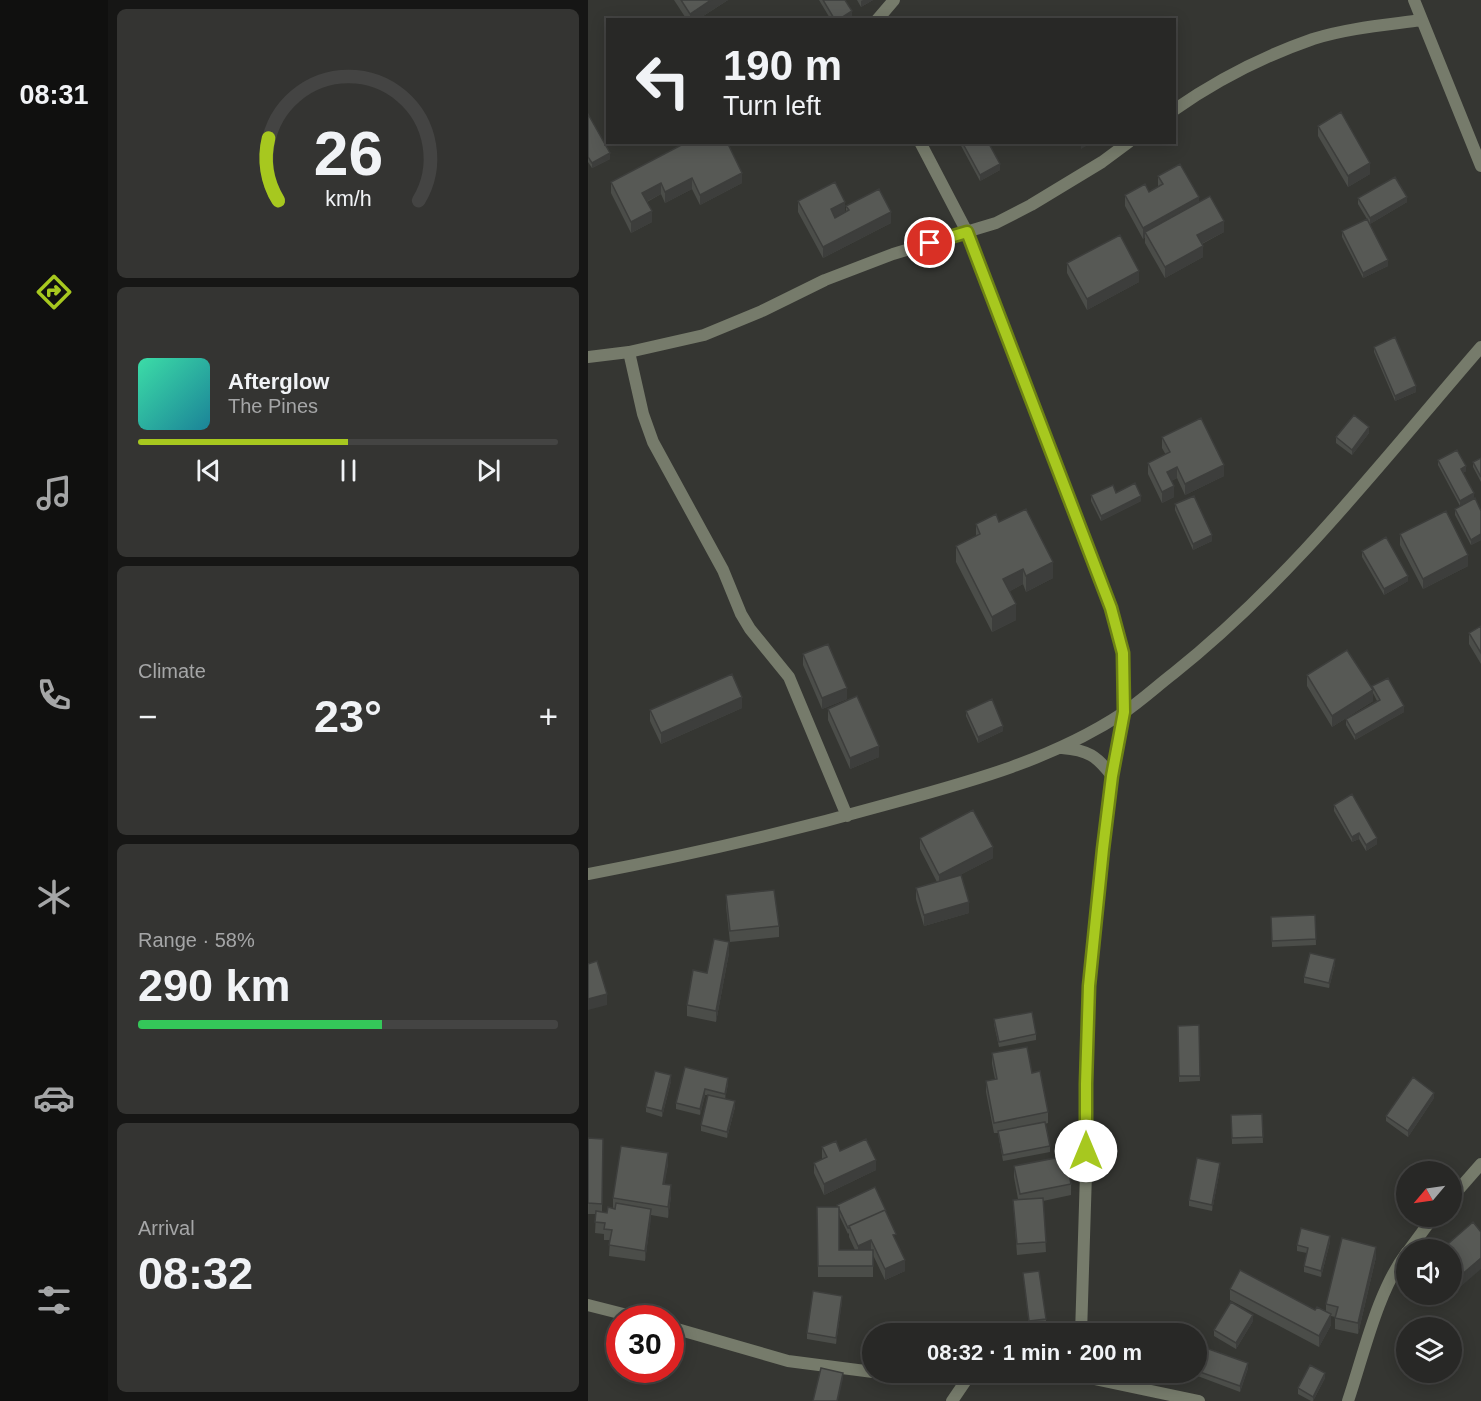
<!DOCTYPE html>
<meta charset="utf-8">
<style>
body{margin:0;font-family:Helvetica,sans-serif;background:#343432;color:#f1f3f6;height:100vh;display:flex;flex-direction:column;font-size:22px;white-space:nowrap}
*{box-sizing:border-box;margin:0}
p{font-size:20px;color:#a5a6a7}
.icon{flex:none;width:33px;height:33px;fill:none;stroke:currentColor;stroke-width:2;stroke-linecap:round;stroke-linejoin:round}
.map{position:relative;flex:1;overflow:hidden}
.drawer{display:flex;flex-direction:column;gap:9px;padding:9px;background:#161615;width:480px}
.drawer>*{flex:none}
.top-card{position:absolute;left:18px;top:18px;width:570px;height:126px;border-radius:0px;box-shadow:0 3px 15px #0003,0 0 0 2px #444443;background:#282826;color:#f1f3f6;overflow:hidden}
.needle{width:39px;rotate:241deg}
.fabs{position:absolute;left:808px;top:1161px;display:grid;gap:12px}
.fabs a{display:grid;place-items:center;width:66px;height:66px;border-radius:50%;background:#282826;box-shadow:0 3px 15px #0003,0 0 0 2px #444443;font-size:30px}
.speed{position:absolute;left:18px;top:1305px;display:flex;gap:12px;font-size:30px;font-weight:700;text-align:center}
.speed>*{display:grid;place-content:center;width:78px;height:78px;border-radius:50%;background:#282826;box-shadow:0 3px 15px #0003,0 0 0 2px #444443;line-height:1}
.speed .limit{border:9px solid #d22;background:#fff;color:#111}
.pin{position:absolute;display:grid;place-items:center;width:51px;height:51px;color:#fff;margin:-26px;border:3px solid #fff;border-radius:50%;box-shadow:0 2px 6px #0007}
.me{position:absolute;width:66px;margin:-33px;rotate:0deg;stroke-linejoin:round;filter:drop-shadow(0 0 4px #0008)}
.turn{display:flex;align-items:center;gap:21px;height:126px;padding:0 18px;font-size:27px}
.turn .icon{width:78px;height:78px;stroke-width:2.5}
.turn b{display:block;font-size:42px;line-height:51px}
.big{font-size:45px;font-weight:800;line-height:1.1}
.drawer .widget{flex:1;display:flex;flex-direction:column;justify-content:center;gap:9px;min-width:0;padding:0 21px;border-radius:9px;background:#343432}
.drawer .dial{align-items:center;gap:0}
.dial svg{height:156px;overflow:visible;fill:none;stroke:#444443;stroke-width:7;stroke-linecap:round;text-anchor:middle}
.dial text{fill:#f1f3f6;stroke:none}
.song{display:flex;align-items:center;gap:18px}
.cover{width:72px;height:72px;border-radius:9px;background:linear-gradient(135deg,hsl(160 70% 55%),hsl(190 70% 35%))}
.played{height:6px;border-radius:3px;background:linear-gradient(90deg,#a7c81f 50%,#444443 50%)}
.keys{display:flex;justify-content:space-around;direction:ltr}
.heat{display:flex;justify-content:space-between;align-items:center;font-size:33px;direction:ltr}
.charge{height:9px;border-radius:4px;background:linear-gradient(90deg,#34c759 58%,#444443 0)}
.trip{position:absolute;left:274px;top:1323px;width:345px;height:60px;border-radius:30px;background:#282826;box-shadow:0 3px 15px #0003,0 0 0 2px #444443;font-weight:800;line-height:60px;text-align:center}
main{display:flex;flex:1;min-height:0}
.menu{display:flex;flex-direction:column;width:108px;justify-content:space-around;align-items:center;background:#10100f;color:#a5a6a7}
.menu .icon{width:42px;height:42px}
.menu .active{color:#a7c81f}
.menu b{font-size:27px;color:#f1f3f6}
.map>svg:first-child{display:block}
.lines{fill:none;stroke-linecap:round;stroke-linejoin:round}
.minor{stroke:#767b6b;stroke-width:12}
.wall{fill:#4b4d49;fill-rule:evenodd}
.shaded-wall{fill:#3d3e3c}
.building{fill:#575955;stroke:#3d3e3c;stroke-width:1.5}
.route-casing{stroke:#6d8214;stroke-width:15}
.route{stroke:#a7c81f;stroke-width:10}
</style>
<main>
<nav class="menu">
<b>08:31</b>
<svg class="icon active" aria-label="directions" viewBox="0 0 24 24"><path d="M12 3l9 9-9 9-9-9zM9 14v-3h6M13 9l2 2-2 2"/></svg>
<svg class="icon" aria-label="music" viewBox="0 0 24 24"><path d="M9 18V5l10-2v13"/><circle cx="6" cy="18" r="3"/><circle cx="16" cy="16" r="3"/></svg>
<svg class="icon" aria-label="phone" viewBox="0 0 24 24"><path d="M5 4h4l2 5-3 2q2 4 5 5l2-3 5 2v4C11 20 4 13 5 4z"/></svg>
<svg class="icon" aria-label="climate" viewBox="0 0 24 24"><path d="M12 3v18M4 7l16 10M4 17L20 7"/></svg>
<svg class="icon" aria-label="car" viewBox="0 0 24 24"><path d="M5 17H2v-5l4-1 3-4h7l3 4 3 1v5h-3M9 17h6M6 11h13"/><circle cx="7" cy="17" r="2"/><circle cx="17" cy="17" r="2"/></svg>
<svg class="icon" aria-label="filters" viewBox="0 0 24 24"><path d="M4 7h16M4 17h16"/><circle cx="9" cy="7" r="2"/><circle cx="15" cy="17" r="2"/></svg>
</nav>
<section class="drawer">
<div class="widget dial"><svg viewBox="0 0 100 80">
<path d="M14 69A42 42 0 1 1 86 69"/>
<path d="M14 69A42 42 0 0 1 9 37" stroke="#a7c81f"/>
<text x="50" y="56" font-size="32" font-weight="700">26</text>
<text x="50" y="72" font-size="11">km/h</text>
</svg></div>
<div class="widget">
<div class="song"><i class="cover"></i><div><b>Afterglow</b><p>The Pines</p></div></div>
<div class="played"></div>
<div class="keys"><svg class="icon" aria-label="previous" viewBox="0 0 24 24"><path d="M18 5L8 12l10 7zM5 5v14"/></svg><svg class="icon" aria-label="pause" viewBox="0 0 24 24"><path d="M8 5v14M16 5v14"/></svg><svg class="icon" aria-label="next" viewBox="0 0 24 24"><path d="M6 5l10 7-10 7zM19 5v14"/></svg></div>
</div>
<div class="widget"><p>Climate</p>
<div class="heat"><a>−</a><b class="big">23°</b><a>+</a></div>
</div>
<div class="widget"><p>Range · 58%</p><b class="big">290 km</b><div class="charge"></div></div>
<div class="widget"><p>Arrival</p><b class="big">08:32</b></div>
</section>
<div class="map">
<svg width="893" height="1401" viewBox="0 0 893 1401">
<rect width="100%" height="100%" fill="#353632"/>
<g class="lines">
<path class="minor" d="M826,0l67,166
M289,20l17,-20
M586,110c43,-30 90,-54 139,-71 35,-11 73,-14 109,-19
M332,142l47,90 144,376 12,45 1,59 -12,64 -9,73 -14,137 -4,98 1,89 -5,161
M41,352l14,62 10,28 70,128 18,44 9,15 39,48 58,139
M0,357l41,-5 75,-17 58,-24 63,-31 68,-26 103,-31 35,-18 71,-43 27,-20
M474,748c26,2 35,8 50,28
M0,874c101,-19 201,-42 300,-70 81,-22 164,-44 235,-91 18,-12 34,-27 51,-40 118,-94 209,-213 307,-326
M864,1197l29,-33
M821,1250l25,-34
M0,1305l51,13
M82,1327l118,34 85,11
M304,1372l77,4h111l119,25
M364,1401l17,-25
M760,1401c16,-47 29,-109 59,-149"/>
</g>
<path class="wall" d="M86,0h54l-31,20h-10z
M231,0h26l7,16 -5,4h-16z
M269,0h16l-12,7z
M0,114l22,45 -18,9 -4,-6z
M730,126l52,48 -22,13 -30,-51z
M99,142l55,41 -42,22 -8,-16 -27,14 -4,-9 -14,8 5,20 -21,11 -20,-40v-11z
M371,142h29l12,28 -20,11z
M570,176l41,27 25,29 -22,12 1,13 -38,21 -20,-35v-6l-2,2 -18,-33v-11l24,-3 9,-5z
M770,198l49,4 -37,22 -12,-20z
M210,201l47,11h1v-6l45,17 -68,35 -25,-46z
M754,231l46,35 -25,12 -21,-41z
M479,263l72,19 -52,28 -20,-37z
M786,347l42,45 -21,9 -21,-49z
M781,433l-17,22 -16,-12v-6z
M574,437l62,39 -39,19 -8,-17 -6,3 3,16 -12,6 -14,-29v-11l18,-8 -4,-7z
M893,458v24l-8,-15v-5z
M850,460l28,11 -3,2 -3,33 -22,-41z
M528,493l25,8 -40,20 -10,-20v-6z
M587,504l37,37 -19,9 -18,-40z
M867,509l26,2v29l-10,5 -16,-30z
M411,522l54,56 -27,14 -3,-8 -13,7 6,29 -24,12 -36,-70v-16l20,-10v-12z
M812,534l68,32 -45,23 -23,-44z
M774,551l46,30 -24,14 -22,-38z
M893,626v38l-12,-20v-11z
M215,654l44,45 -25,10 -19,-44z
M719,675l65,14v-3l32,26 -49,28 -9,-15v-6l31,-18 -4,-8v8l-41,26 -25,-41z
M154,708l-81,36 -11,-23v-11z
M240,709l51,48 -29,12 -22,-49z
M378,711l37,20 -25,12 -12,-27z
M746,805l43,39 -11,7 -7,-12 -7,3 -18,-31z
M332,838l73,20 -35,18 11,37 -45,13 -8,-27v-11l21,-6 -17,-33z
M138,895l53,31v11l-49,5 -4,-36z
M727,915l1,30 -44,2 -1,-30z
M141,953l-13,69 -29,-6v-11l20,-32z
M747,964l-6,24 -25,-5v-6z
M406,1019l42,15v6l-37,7 -5,-23z
M611,1025l1,56 -21,1 -1,-56z
M404,1053l40,20 16,39v11l-3,1 5,22v6l-47,9 -5,-28h-4l-8,-41v-11l9,-2 -3,-15z
M97,1067l43,17 -3,15 10,8 -8,31 -26,-7v-6l7,-30h-3l-5,20 -24,-6v-6z
M83,1081l-9,36 -16,-5v-5z
M846,1098l-26,39 -22,-16v-5z
M674,1114l1,29 -31,1 -1,-29z
M0,1138l15,1 -1,73 5,1 6,-5v-10l55,-34 -4,20 7,12 -3,22 -17,-3 -6,46 -36,-5 1,-16h-6v-6l-9,-1 1,-19h-8z
M234,1147l18,4 36,19 -52,25 -10,-22v-10l8,-4z
M426,1166l57,18v11l-28,6 3,51 -29,3 -4,-55 5,-1 -4,-22z
M632,1169l-8,42 -23,-5v-6z
M249,1205l59,37 9,29 -20,9 -12,-25v22h-55l-1,-70h20zM251,1215l9,19 1,-1v4l6,13h-16z
M742,1242l-9,35 -17,-5v-6l3,-13 -10,-2v-6z
M788,1257l-18,77 -23,-5v-12l-4,-1v9l-12,22 -89,-47v-11l96,23v-8z
M435,1273l23,46v5l-17,2z
M254,1301l-6,43 -29,-5v-6z
M665,1321l-17,28 -22,-13v-6z
M609,1363l51,5 -8,24 -45,-17v-3h2z
M737,1378l-12,23h-2l-13,-7v-6z"/>
<path class="shaded-wall" d="M123,0h17l-31,20h-7v-6z
M275,0h10l-12,7v-6z
M264,11v5l-5,4h-9z
M493,142h12l-12,7z
M22,153v6l-18,9v-5z
M782,163v11l-22,13v-11z
M412,164v6l-20,11v-6z
M154,173v10l-42,22v-10z
M104,178v11l-27,14v-11z
M73,183v11l-19,10v-11z
M611,197v11l-54,24v5l-2,2v-11z
M819,197v5l-37,22v-6z
M257,202v11l-14,7v-11z
M64,211v11l-21,11v-11z
M303,212v11l-68,35v-11z
M636,221v11l-27,14v-11z
M615,246v11l-38,21v-11z
M800,260v6l-25,12v-5z
M551,271v11l-52,28v-11z
M828,386v6l-21,9v-5z
M781,427v6l-17,22v-5z
M636,465v11l-39,19v-11z
M878,466v5l-5,3v-5z
M589,467v11l-10,5v-11z
M586,486v11l-12,6v-11z
M886,493v6l-14,7v-5z
M553,496v5l-40,20v-5z
M893,534v6l-10,5v-5z
M624,535v6l-19,9v-6z
M880,555v11l-45,23v-10z
M465,562v16l-27,14v-16z
M435,569v15l-20,11v-16z
M820,576v5l-24,14v-6z
M428,604v16l-24,12v-15z
M259,688v11l-25,10v-11z
M785,690v11l-41,26v-11z
M154,697v11l-81,36v-11z
M816,706v6l-49,28v-5z
M415,726v5l-25,12v-6z
M291,746v11l-29,12v-11z
M771,833v6l-7,3v-5z
M789,838v6l-11,7v-6z
M405,847v11l-54,28v-11z
M381,902v11l-45,13v-11z
M141,942v11l-13,69v-11z
M747,959v5l-6,24v-5z
M19,994v11l-19,5v-11z
M83,1075v6l-9,36v-6z
M140,1078v6l-3,16v-6z
M117,1089v6l-5,20v-6z
M846,1093v5l-26,39v-6z
M147,1101v6l-8,31v-6z
M80,1153v11l-5,31v-11z
M288,1160v10l-52,25v-11z
M632,1163v6l-8,42v-6z
M83,1185v11l-3,22v-11z
M63,1209v11l-6,41v-10z
M742,1236v6l-9,35v-6z
M283,1240v11l-13,6v-11z
M788,1247v10l-18,77v-11z
M893,1258v11l-29,25v-11z
M317,1260v11l-20,9v-11z
M254,1296v5l-6,43v-6z
M743,1314v11l-12,22v-11z
M665,1315v6l-17,28v-6z
M660,1363v5l-8,24v-6z
M255,1373v6l-5,22h-1z
M737,1373v5l-12,23v-4z"/>
<path class="building" d="M93,0h30l-21,14z
M235,0h22l7,11 -14,9h-3z
M753,112l29,51 -22,13 -30,-50z
M0,114l22,39 -18,10 -4,-6z
M99,142h40l15,31 -42,22 -8,-17 -27,14 -4,-9 -19,10 10,18 -21,11 -20,-40z
M374,142h26l12,22 -20,11z
M592,164l19,33 -56,31 -18,-33 20,-11 4,8 14,-8 -5,-8z
M807,177l12,20 -37,21 -12,-20z
M247,182l10,20 -14,7 4,9 14,-8 -3,-4 33,-17 12,23 -68,35 -25,-46z
M622,196l14,25 -27,14 6,11 -38,21 -20,-35z
M779,219l21,41 -25,13 -21,-42z
M532,235l19,36 -52,28 -20,-36z
M807,337l21,49 -21,10 -21,-49z
M766,415l15,12 -17,23 -16,-13z
M613,418l23,47 -39,19 -8,-17 -10,5 7,14 -12,6 -14,-29 22,-11 -8,-15z
M869,450l9,16 -5,3 13,24 -14,8 -22,-41z
M893,458v19l-8,-15z
M547,483l6,13 -40,20 -10,-21 22,-10 3,8z
M606,496l18,39 -19,9 -18,-40z
M887,498l6,13v23l-10,6 -16,-31z
M438,509l27,53 -27,14 -3,-7 -20,10 13,25 -24,13 -36,-71 24,-12 -4,-10 20,-10 3,8z
M858,511l22,44 -45,24 -23,-45z
M798,537l22,39 -24,13 -22,-38z
M893,626v27l-12,-20z
M240,644l19,44 -25,10 -19,-44z
M759,650l26,40 -41,26 -25,-41z
M144,674l10,23 -81,36 -11,-23z
M800,678l16,28 -49,29 -9,-16 34,-19 -8,-14z
M269,696l22,50 -29,12 -22,-49z
M404,699l11,27 -25,11 -12,-26z
M764,794l25,44 -11,7 -7,-12 -7,4 -18,-32z
M385,810l20,37 -54,28 -19,-37z
M373,875l8,27 -45,13 -8,-27z
M186,890l5,36 -49,5 -4,-36z
M727,915l1,24 -44,2 -1,-24z
M126,939l15,3 -13,69 -29,-6 6,-35 14,3z
M722,953l25,6 -6,24 -25,-6z
M9,961l10,33 -19,5v-35z
M444,1012l4,22 -37,8 -5,-23z
M611,1025l1,51h-21l-1,-50z
M439,1047l5,26 8,-2 8,41 -54,11 -8,-42 11,-2 -5,-26z
M97,1067l43,11 -3,16 -20,-5 -5,20 -24,-6z
M67,1071l16,4 -9,36 -16,-4z
M825,1077l21,16 -26,38 -22,-15z
M120,1095l27,6 -8,31 -26,-7z
M674,1114l1,23 -31,1 -1,-23z
M457,1122l5,24 -47,9 -5,-24z
M0,1138l15,1 -1,65 -14,-1z
M278,1139l10,21 -52,24 -10,-21 13,-6 -5,-10 14,-6 4,10z
M33,1146l47,7 -5,31 8,1 -3,22 -55,-9z
M478,1156l5,28 -51,10 -6,-28z
M609,1158l23,5 -8,42 -23,-5z
M287,1187l11,24 -1,-1 -36,16 1,2h-2l-9,-19v-2h-1l-1,-2z
M455,1198l3,44 -29,2 -4,-44z
M28,1203l35,6 -6,42 -36,-6 3,-15 -8,-1 1,-6 -10,-1 1,-11 11,2 1,-6 7,2z
M229,1207h22v43h34v16h-55z
M297,1210l11,24 -3,1 12,25 -20,9 -14,-29 -13,6 -9,-20z
M885,1222l8,10v26l-29,25v-33h-11z
M713,1228l29,8 -9,35 -17,-5 4,-18 -11,-3z
M754,1238l34,9 -18,76 -23,-5 3,-11 -12,-3z
M652,1270l75,40 2,-3 14,7 -12,22 -89,-47z
M451,1271l7,48 -17,2 -6,-48z
M225,1291l29,5 -6,42 -29,-5z
M643,1302l22,13 -17,28 -22,-13z
M378,1328l1,6h-23z
M615,1347l45,16 -8,23 -43,-15v-8z
M722,1365l15,8 -12,24 -15,-9z
M233,1368l22,5 -6,28h-24z"/>
<g class="lines">
<defs>
<path id="route" d="M342,243l37,-11 144,376 12,45 1,59 -12,64 -9,73 -14,137 -3,98v67"/>
</defs>
<use href="#route" class="route-casing"/>
<use href="#route" class="route"/>
</g>
</svg>
<div class="fabs">
<a><svg class="needle" viewBox="-14 -14 28 28"><path d="M0-13l5 13h-10z" fill="#e53935"/><path d="M0 13l5-13h-10z" fill="#a5a6a7"/></svg></a>
<a><svg class="icon" aria-label="sound" viewBox="0 0 24 24"><path d="M4 9h4l5-4v14l-5-4H4zM17 9q2 3 0 6"/></svg></a>
<a><svg class="icon" aria-label="layers" viewBox="0 0 24 24"><path d="M12 4l9 5-9 5-9-5zM3 14l9 5 9-5"/></svg></a>
</div>
<div class="speed"><div class="limit">30</div></div>
<div class="pin" style="left:342px;top:243px;background:#d93025"><svg class="icon" aria-label="arrive" viewBox="0 0 24 24"><path d="M6 21V4h12l-3 4 3 4H6"/></svg></div>
<svg class="me" style="left:498px;top:1151px" viewBox="-20 -20 40 40"><circle r="19" fill="#fff"/><path d="M0-13L10 11 0 6-10 11z" fill="#a7c81f"/></svg>
<div class="trip">08:32 · 1 min · 200 m</div>
<div class="top-card">
<div class="turn"><svg class="icon" aria-label="left" viewBox="0 0 24 24"><path d="M17 20v-9H6M10 6l-5 5 5 5"/></svg><div><b>190 m</b>Turn left</div></div>
</div>
</div>
</main>
